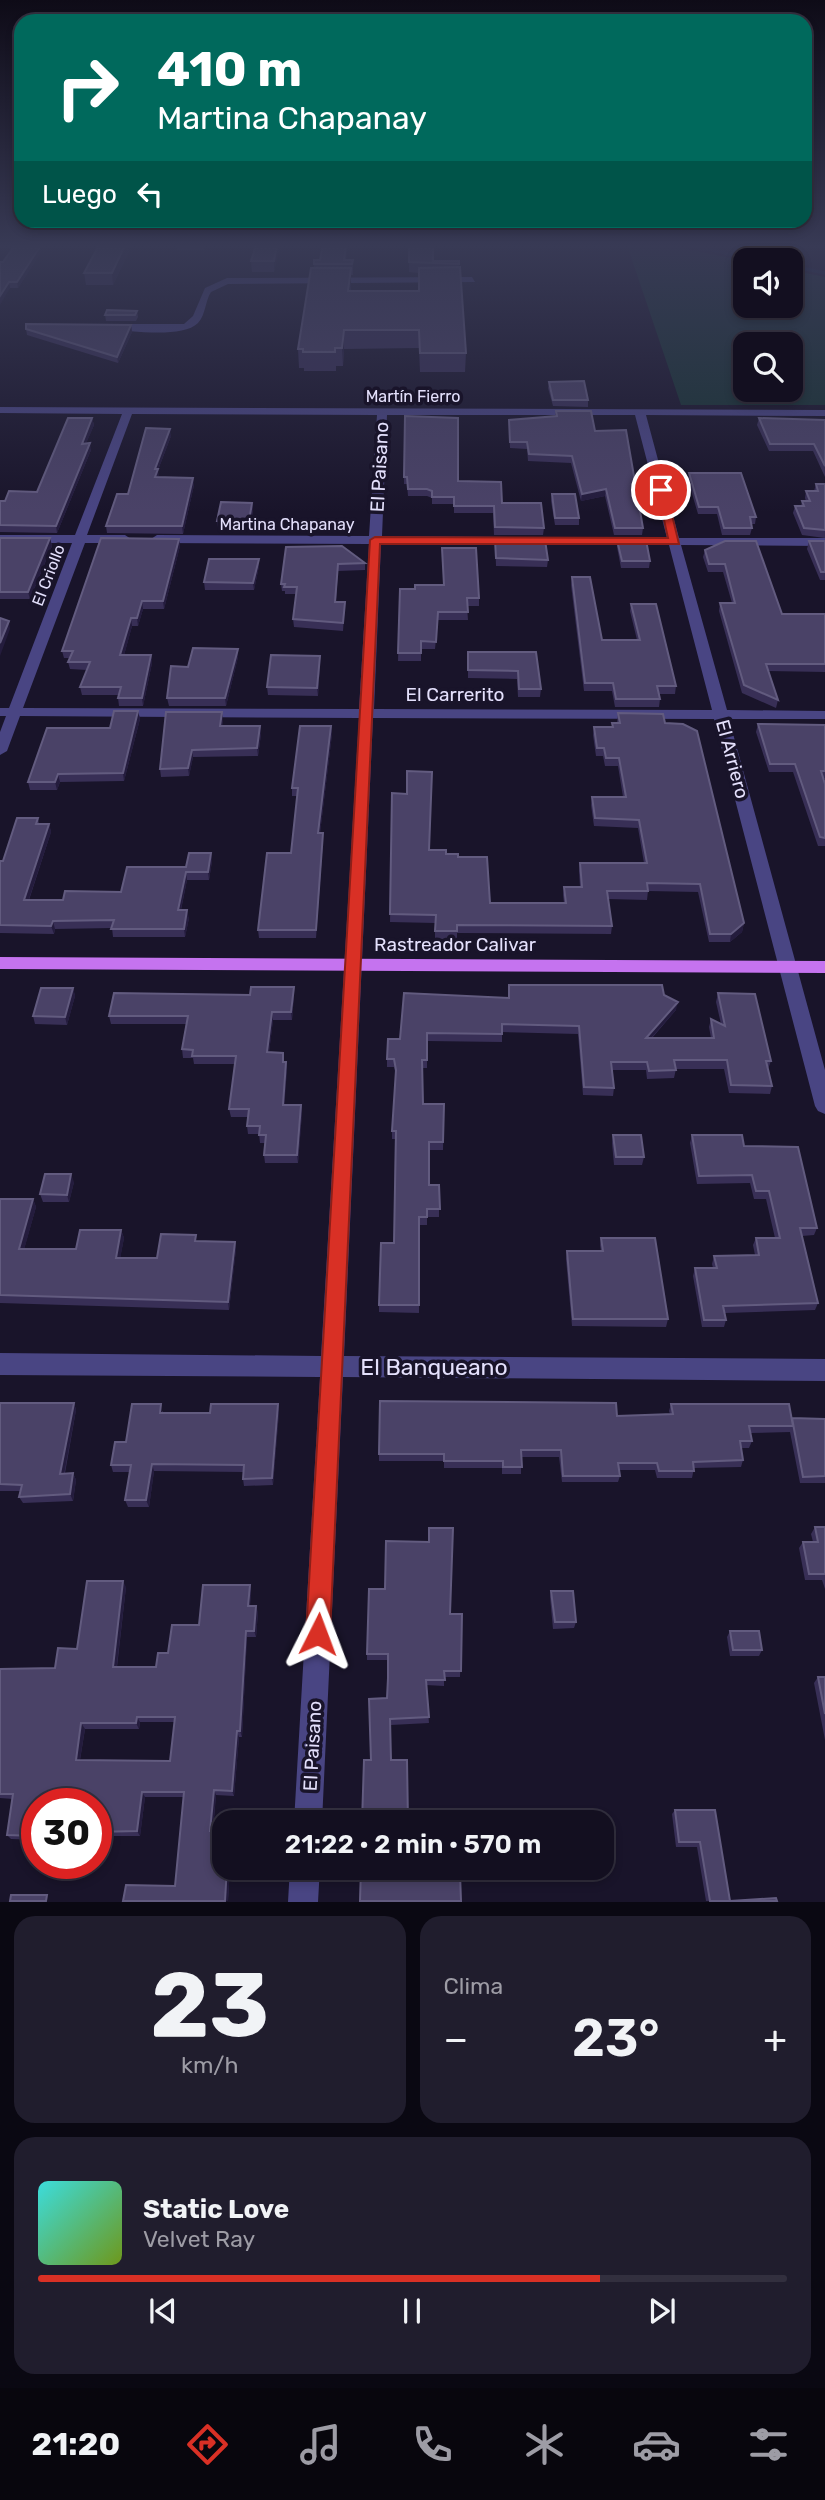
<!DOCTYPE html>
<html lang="es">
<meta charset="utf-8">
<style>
body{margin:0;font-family:Rubik,sans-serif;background:#201d2d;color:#f1f3f6;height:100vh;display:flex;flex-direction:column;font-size:26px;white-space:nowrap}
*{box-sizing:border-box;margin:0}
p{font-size:23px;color:#9d9ca5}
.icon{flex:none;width:38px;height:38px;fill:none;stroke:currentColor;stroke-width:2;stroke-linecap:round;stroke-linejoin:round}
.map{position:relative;height:1902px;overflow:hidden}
.side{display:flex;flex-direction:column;gap:14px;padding:14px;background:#0a0812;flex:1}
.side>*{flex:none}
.guide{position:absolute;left:14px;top:14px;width:798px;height:214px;border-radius:21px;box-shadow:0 4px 10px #0003,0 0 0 2px #322f3e;background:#00695c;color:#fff;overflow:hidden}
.controls{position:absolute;left:733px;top:248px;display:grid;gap:14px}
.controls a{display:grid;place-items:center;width:70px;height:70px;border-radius:14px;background:#130f20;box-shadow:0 4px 10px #0003,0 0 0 2px #322f3e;font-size:35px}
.speed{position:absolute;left:21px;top:1788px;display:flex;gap:14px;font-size:35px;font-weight:700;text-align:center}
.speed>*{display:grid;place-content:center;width:91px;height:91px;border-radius:50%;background:#130f20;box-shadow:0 4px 10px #0003,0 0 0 2px #322f3e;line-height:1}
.speed .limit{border:10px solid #d22;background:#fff;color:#111}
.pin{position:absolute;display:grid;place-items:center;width:60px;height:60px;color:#fff;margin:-30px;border:4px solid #fff;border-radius:50%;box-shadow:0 2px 7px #0007}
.me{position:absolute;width:77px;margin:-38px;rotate:3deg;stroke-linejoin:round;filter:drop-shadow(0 0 5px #0008)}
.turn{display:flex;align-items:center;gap:24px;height:147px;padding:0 28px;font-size:32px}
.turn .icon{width:91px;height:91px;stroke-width:2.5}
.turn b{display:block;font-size:49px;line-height:60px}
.then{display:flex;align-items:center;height:66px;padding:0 28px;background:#0003;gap:14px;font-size:26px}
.big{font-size:52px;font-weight:600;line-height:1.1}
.side .widget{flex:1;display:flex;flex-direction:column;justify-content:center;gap:10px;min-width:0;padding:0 24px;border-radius:21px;background:#201d2d}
.side .dial{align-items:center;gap:0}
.dial b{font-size:91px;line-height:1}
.song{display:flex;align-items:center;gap:21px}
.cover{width:84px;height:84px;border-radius:10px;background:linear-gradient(135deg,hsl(180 70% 55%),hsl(80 70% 35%))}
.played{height:7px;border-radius:4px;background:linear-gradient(90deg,#d93025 75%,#322f3e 75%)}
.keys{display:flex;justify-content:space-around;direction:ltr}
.heat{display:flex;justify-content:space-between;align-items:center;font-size:38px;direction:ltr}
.side .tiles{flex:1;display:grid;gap:14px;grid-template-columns:1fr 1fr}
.widget:last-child{grid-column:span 2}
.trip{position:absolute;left:212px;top:1810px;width:402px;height:70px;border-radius:21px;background:#130f20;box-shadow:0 4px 10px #0003,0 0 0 2px #322f3e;font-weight:600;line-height:70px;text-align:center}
.menu{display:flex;height:112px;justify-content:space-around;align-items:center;background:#08060d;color:#9d9ca5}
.menu .icon{width:49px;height:49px}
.menu .active{color:#d93025}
.menu b{font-size:32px;color:#f1f3f6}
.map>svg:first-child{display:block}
.green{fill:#183333;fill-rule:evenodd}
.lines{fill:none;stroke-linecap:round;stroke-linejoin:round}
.stream{stroke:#122345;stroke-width:3.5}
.minor{fill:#494583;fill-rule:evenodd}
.major{fill:#c573ef;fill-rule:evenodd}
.wall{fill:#382f56;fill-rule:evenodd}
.shaded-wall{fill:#241c3d}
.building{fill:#4a4267;stroke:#625b7f;stroke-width:2;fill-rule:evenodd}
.route{fill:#d93025;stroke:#8d1f18;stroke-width:2}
.labels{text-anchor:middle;stroke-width:7;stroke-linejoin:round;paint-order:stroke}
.far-street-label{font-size:16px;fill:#e4e0fc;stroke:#19142a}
.street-label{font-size:19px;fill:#e4e0fc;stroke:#19142a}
.near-street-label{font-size:23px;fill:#e4e0fc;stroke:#19142a}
</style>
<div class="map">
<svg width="825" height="1902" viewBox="0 0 825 1902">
<rect width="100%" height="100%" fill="#19142a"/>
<path class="green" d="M627,245h41l77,16 1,45h45v-36l34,7v128h-144zM746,345h45v45h-45z"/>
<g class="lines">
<path class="stream" d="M688,245l75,16
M791,266l34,7"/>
<path class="minor" d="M472,277l3,5 -247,2 -17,8c-6,9 -5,22 -13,31 -16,16 -68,7 -89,7l-5,-3 5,-3h75l9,-8 12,-28 22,-10z
M0,407l825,3v6l-179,-1 33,123h146v8l-144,-1 46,165 98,1v8h-96l96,351v44l-7,-3 -3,-5 -101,-387 -341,-1 -29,638 481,3v22l-482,-4 -21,445h-28l26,-445 -320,-2v-22l321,3 38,-638 -339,-2 -13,35 -7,4v-23l6,-16h-6v-8h9l63,-165h-72v-8h75l47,-121 -122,-1zM132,414l245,1 -8,121 -212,-1 -6,4 6,4 212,1 -10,165 -336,-1 62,-165h40l6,-4 -6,-4h-38zM387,415h248l32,123 -285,-2zM381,544l288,1 43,165 -338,-1z
M290,1867h30l-2,35h-30z"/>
<path class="major" d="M0,957l825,4v12l-825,-4z"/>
</g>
<path class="wall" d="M99,245h33l-19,40h-27l-2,-12z
M176,245h30l-2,5h-27z
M256,245h24l-6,27h-22l-1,-11z
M323,245h24l-1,15h7v15h-2v16h68v-18l-10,-1v-27l24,16h26l7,92 -1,19h-45l-1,-24 -75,1 -1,17h-7v5h-32v-3h-5l-1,-19 16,-81v-4l6,-4z
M43,249l-25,39h-8l-7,-26z
M137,311l1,6 -2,4h-30l-1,-6z
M131,325l1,7 -14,31 -91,-28 -1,-6z
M549,382l39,18v7l-35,-1 -5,-18z
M556,411l39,20 48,97 -1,7h-28l-9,-39 -24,5 -10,-38 -43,-2 -1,-12 -17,-1 -1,-28 46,-3z
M405,416l53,65 44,22 42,25 -1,7h-49l-1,-22h-39v-9h-22v-6l-5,-2h-19l-1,-12h-3z
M92,418l2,7 -8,18 5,7 -34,83 -57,-1v-31h5l32,-9z
M759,418l66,2v57l-12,-26h-44l-12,-26z
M171,436l-13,34v7l36,8 -11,49 -76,-1 -1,-7z
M689,473l67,44 -1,7h-4l1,4 -2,7h-28l-5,-21h-19l-10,-34z
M816,484h9v54l-23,-3 -9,-22 2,-7h6l1,-5h4l-1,-3 1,-7h8z
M552,494l27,24v7h-24l-4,-24z
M252,503l1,7 -3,18h-32l-1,-7z
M0,538h50l2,8 -22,53h-30z
M179,539l1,7 -16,63h-21l-5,17h-6l-8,29h27l1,8 -9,43h-24l-1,-8 1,-3h-37l-2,-8 7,-17 -17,-1 -2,-7 1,-4h-5l-2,-7z
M495,540l53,20 -1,7 -51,-1z
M617,540l33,21 -1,7h-28l-4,-21z
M725,541l57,73h43v58l-57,-1 10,29 -2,8 -34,-15 -23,-82 1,-8h12l-9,-31h-15l-5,-15 2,-7z
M809,541h16v39h-5l-13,-31z
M286,547l79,16v7l-27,1 -2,31h9l-2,29 -49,-4 -1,-8 3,-25h-11v-3h-3l-1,-7z
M259,566l-5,24h-49l-1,-8z
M572,577l30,63h35l-7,-29 1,-7 45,82 -1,8h-16l1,5 -1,8h-44l-3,-16h-28l-13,-106z
M400,589l79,9v8h-12l1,14h-30l-3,29h-14v12h-23z
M238,649v8l-12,49h-57l-2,-8 21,-31z
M468,652h68l5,37 -1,8h-22l-1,-18 -49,-1z
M320,656v7l-2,33 -50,-1 -1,-8z
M138,711l2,8 -16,62 -64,1 -3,8h-27l-2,-8z
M618,713l47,10 79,200 -2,9 -12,10h-21l-11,-50 -50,-1 -1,9 -39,-1 4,27 -1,8 -154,-1v6h-22v-16l-45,-1 2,-129 37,57 29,7 32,46h74l-1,-8 1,-8h16l-1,-16 1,-8h64l-6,-35 -44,-2 -3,-21 1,-8h31l-5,-31h-13l-2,-10h-7l-3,-21 1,-8h18v-4h5z
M223,720l-1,6 39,8 -3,22 -65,1 -4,19 -28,1 -1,-8z
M758,724l67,1v54h-2l2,5v62h-7l-25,-74h-24l-13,-40z
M331,726l1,8 -12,99h3v8l-7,97h-57l-1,-8 33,-77 6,-57h-5v-8z
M38,818l1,6h10l2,8 -22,68h34l58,-8 65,-25 25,-14 1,8 -3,19h-22l-6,30 8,8 -4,19h-72l-1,-9 -57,1 -1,5 -54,-1v-72h3z
M509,985l155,10 12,15 -24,28h59l-2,-11 2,-8 10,5 -5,-22 2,-9 53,68 -3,8 4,17 -2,8 -41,-1 -5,-24h-48l-2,9 -27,1 -1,-9h-34l2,18 -1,8 -30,-1 -5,-61 -76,-2v10l-75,-1v27h-5l1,36h21l-1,46h-14v35h10v32h-12v8h-8v88l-40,-1v-7l15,-62 1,-104h-3v-8l4,-55 -2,-9h-7v-8l13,-20 108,-41z
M294,987v8l-2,25h-19l-4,32 15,10h2l1,8 -3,35h17l1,8 -4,50h-33l-1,-8 1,-12h-5l-1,-9h-11l-1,-8 1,-9h-17l-2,-8 6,-45h-41l-1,-6h-10l-1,-9 4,-25h-75l-2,-8 141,-21z
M73,988l2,8 -8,29 -32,-1 -2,-8z
M613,1135l31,22 -2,8h-28l-2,-22z
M692,1135l52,11 73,82 -3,7 -12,1 16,67 -3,7 -90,3 1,7 -2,7h-22l-9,-51 2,-8h18l-1,-4 2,-8 41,-1 -2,-10 3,-7h19l-9,-39h-12l-4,-16 -53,1 -7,-41z
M74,1182l-5,20h-26l-3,-8z
M0,1199h33l3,8 -12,42h52l45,-19 3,8 -4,20h37l40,-17 38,1 1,7 -7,61 -229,-7z
M601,1238l67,81 -2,8 -94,-1 -6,-67 1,-8h34l-1,-6z
M0,1403h74l2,7 -11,63h8l3,7 -3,21 -50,2 -4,-6 1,-6h-20z
M278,1404l1,8 -6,73 -29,1 -1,-7v-7l-89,-1 -5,36h-21l-3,-7 5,-28h-17l-2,-7 15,-23 37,-31v2h47z
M671,1404l121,14 33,1v64h-25l-10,-51 -40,1 2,8 -3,7h-8l2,12 -2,7 -47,1 -2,10h-35l-2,-8h-36l1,6 -2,6h-56l-3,-25h-38v17h-19v-6h-58v-7h-65v-7l238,-38 53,-2 -1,-3z
M815,1527h10v62l-3,-9h-17l-6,-32 4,-6h10l-2,-8z
M250,1585l1,7 -1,14 8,6 -2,25h-9l-5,100h-3l-5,59 -18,-1 -3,36 11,36h6l-2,34h-105l52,-15 9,-89h-39l-5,39h-44v-32h-59v36l-26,-1 -4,-4 6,-36 -13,-1v-129l55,-1 22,-19 49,-62 -9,80h39l12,-14 31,-28zM140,1722h35l-5,39 -90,-1 5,-31h54z
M551,1591l25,31 -2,6 -21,1 -3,-32z
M450,1614h12l-2,63h-16v9l-18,-1 3,38 -38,2 -20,35 16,-62 1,-38h-21v-6z
M730,1631l32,19 -3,6h-29l-3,-19z
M818,1677h7v63l-11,-57z
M675,1810h40l15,91h47h-71l-9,-54h-21l-4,-33z"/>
<path class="shaded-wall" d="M41,245h1l1,4 -25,39 -1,-6z
M125,245h7l-19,40 -1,-12z
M277,245h3l-6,27v-11z
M351,268v18l-3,23v-18z
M9,282l1,6 -10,17v-9z
M131,325l1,7 -14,31 -1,-6z
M344,330v19l-1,17 -1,-18z
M92,418l2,7 -11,26 -1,-7z
M170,429l1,7 -13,34 1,6 -3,8 -1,-15z
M90,443l1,7 -34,83 -1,-7z
M193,478l1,7 -11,49 -1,-8z
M606,489l-1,7 -24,5 1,-7z
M252,503l1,7 -3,18 -1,-7z
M50,538l2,8 -22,53 -2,-7z
M179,539l1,7 -16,63 -1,-8z
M259,559v7l-5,24 -1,-7z
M142,601l1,8 -5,17 -1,-8z
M131,618l1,8 -10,37 -2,-8z
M9,621l1,8 -10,27v-13z
M238,649v8l-12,49 -1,-8z
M151,655l1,8 -9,43 -1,-8z
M320,656v7l-2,33 -1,-8z
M138,711l2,8 -16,62 -1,-8z
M222,712l1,8 -2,14 -1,-8z
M260,726l1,8 -3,22 -1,-8z
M331,726l1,8 -13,107 -1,-8z
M192,750l1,7 -4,19 -1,-8z
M58,774l2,8 -3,8 -2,-8z
M49,824l2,8 -25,76 -2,-8z
M323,833v8l-7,97v-8z
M211,853l1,8 -3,19 -1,-8z
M186,872l1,8 -8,38 -1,-8z
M187,910l2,8 -4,19 -1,-8z
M53,921l2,8 -1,5 -3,-8z
M744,923l-2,9 -12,10 1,-8z
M294,987v8l-2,25 -1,-8z
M73,988l2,8 -8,29 -2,-8z
M678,1002l-2,8 -32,36 2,-8z
M272,1012l1,8 -5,41 -1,-9z
M286,1062l1,8 -3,43 -1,-8z
M301,1105l1,8 -4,50 -1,-8z
M71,1174l3,8 -5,20 -2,-7z
M33,1199l3,8 -14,50 -3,-8z
M121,1230l3,8 -5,27 -3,-7z
M235,1242l1,7 -7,61 -1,-8z
M74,1403l2,7 -13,70 -3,-6z
M278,1404l1,8 -6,73 -1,-7z
M152,1464l2,7 -5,36 -3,-7z
M73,1473l3,7 -3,21 -3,-7z
M123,1581l3,6 -10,85 -3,-5z
M250,1585l1,7 -2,20 -1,-6z
M256,1606l2,6 -2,25 -2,-6z
M246,1631l1,6 -5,100 -2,-6z
M137,1717l3,5 -1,7 -3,-6z
M81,1723l4,6 -6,36 -3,-5z
M237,1731l2,6 -5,59 -2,-5z
M214,1790l2,5 -4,41 -2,-5z
M142,1792l3,5 -5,39 -3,-5z
M227,1867h3l-2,34h-3z"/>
<path class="building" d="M15,245h26l-24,37h-8l-9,14v-34h3z
M99,245h26l-13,28h-28z
M256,245h21l-3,16h-23z
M323,245h23l-2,15h9l-1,4h-38v-4h6z
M409,245h24v16h26v3l-50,-2z
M460,267l6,86h-46l-1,-23h-75l-2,18h-7v4h-32v-3h-5l13,-81h40l-3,23h71v-23z
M107,310l30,1 -2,4h-30z
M26,324l105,1 -14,32 -91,-28z
M584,381l4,19h-35l-4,-18z
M556,411h35l4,20 31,-1 17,98h-28l-9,-39 -24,5 -10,-38 -43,-2 -2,-12h-17l-1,-22 48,-4z
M405,416l53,2v63l43,1 1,21h39l3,25 -49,-1 -1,-21h-40v-9h-22v-6l-5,-2h-19l-1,-12h-3z
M68,418h24l-10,26 8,-1 -34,83 -56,-1v-24h5l4,-10 28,1z
M759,418l66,2v46l-11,-22h-44z
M146,428l24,1 -15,40h3l-3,8 38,1 -11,48h-76l11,-32h11z
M689,473h52l15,44h-6l2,11h-28l-6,-21h-19z
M816,484h9v46l-21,-2 -9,-22h9l-2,-5h8l-4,-10h12z
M552,494h23l4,24h-24z
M221,502l31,1 -3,18h-32z
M0,538h50l-22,54h-28z
M101,538l78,1 -16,62h-21l-5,17h-6l-11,37h31l-9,43h-24l3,-11h-41l10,-25h-22l5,-11h-11z
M495,540h50l3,20 -52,-2z
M617,540h29l4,21h-28z
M725,541h31l26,73h43v50h-59l12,36 -34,-15 -24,-82h15l-10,-39h-16l-4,-14z
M809,541h16v31h-4z
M342,546l23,17 -27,1 -3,38h10l-2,21 -50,-4 4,-32h-13l1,-3h-4l5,-37z
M442,548h34l3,50h-12l1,14h-30l-2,30 -15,-1v12h-23l2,-64h15v-4h29z
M209,559h50l-6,24 -49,-1z
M572,577h18l12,63h38l-9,-36h25l20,82h-19l3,13h-44l-3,-16h-28z
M0,618l9,3 -9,22z
M193,648l45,1 -13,49h-58l4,-32 17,1z
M468,652h68l5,37h-22l-1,-18 -50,-1z
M271,655l49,1 -3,32 -50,-1z
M114,711h24l-15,62 -65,1 -3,8h-27l19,-54h63z
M166,712h56l-2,14h40l-3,22 -65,2 -4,18 -28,1z
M618,713l45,1 2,9 18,1 14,7 47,192 -13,11h-21l-10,-50 -53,-1 1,8h-41l5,35 -155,-1v6h-22l1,-16 -46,-1 2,-121 15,1v-23l25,1 -3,78h17v4h12v3h29l3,46h76l-2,-16h18l-2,-24h67l-8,-43 -44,-2 -3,-21h34l-7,-39h-13l-2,-10h-7l-3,-21h19l-1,-4h8z
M758,724l67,1v46h-4l4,13v54l-5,-1 -25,-73h-25z
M300,726h31l-13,107h5l-7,97h-58l9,-77h24l7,-65h-6z
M17,818h21l-2,6h13l-25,76h39l2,-9 56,1 6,-25h59l3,-14h22l-3,19h-22l-8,38h9l-3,19h-73l3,-9 -61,1 -2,5 -51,-1v-64h3z
M509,985h153l2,10 14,7 -32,36h68l-3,-19 14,7 -7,-33 37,1 16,67h-5l6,25 -41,-1 -4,-25h-53l2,10 -27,1 -2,-9h-36l3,26 -30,-1 -5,-61 -77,-2v10l-75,-1v27h-5l1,44h21l-1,38h-14v43h10l1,24h-13v8h-8v88h-40l2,-62h13l2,-112h-4l4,-61 -2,-11h-7l1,-20h12l4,-46 105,5z
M251,987h43l-3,25h-19l-5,40 16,1v9h3l-3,43h18l-4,50h-33l2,-20h-7l1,-9h-13l2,-17h-20l7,-53h-44l1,-6 -11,-1 6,-33h-79l5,-23 136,2z
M41,988h32l-8,29 -32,-1z
M613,1135h28l3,22h-28z
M692,1135h50l2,11 54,1 19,81h-17l18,75 -95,3 3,14h-22l-9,-52h22l-3,-12 45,-1 -3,-17h24l-11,-47h-13l-4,-16 -53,1z
M45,1174h26l-4,21 -27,-1z
M0,1199h33l-14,50h57l4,-19h41l-5,28h41l4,-24 35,1 -1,6 40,1 -7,60 -228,-7z
M601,1238h54l13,81h-95l-6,-68h36z
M380,1401l236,2 1,13 56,-2 -2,-10h118l4,22h-44l3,15h-12l3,19 -50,2 1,9h-35l-2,-8h-39l2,13h-57l-2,-26h-40l1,17h-19v-6h-59v-7h-65z
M0,1403h74l-14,71 13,-1 -3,21 -51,3 3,-12 -22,-1z
M132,1404h29l-1,9h50l1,-9h67l-6,74 -29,1 1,-14 -92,-1 -6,36h-21l6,-35h-20l4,-23h11z
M792,1418l33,1v57l-22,1z
M815,1527h10v47h-16l-6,-32h15z
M429,1528h24l-3,86h12l-1,57h-17l1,9h-19l3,37 -39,2 1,41h16l1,62h-46l2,-62h7l-2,-61 18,-1 1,-20v-24h-21l2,-65h16l1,-48 43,1z
M87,1581h36l-10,86h43l2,-14h10l4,-28h27l4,-40h47l-2,21h8l-2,25h-8l-6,100h-3l-5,60 -18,-1 -4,41h14v36h3l-2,34h-102l3,-16 49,1 9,-94h-42l-5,39 -41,1v-28h-59v32l-30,-1 6,-41h-13v-125l55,-1 3,-20 19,1zM137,1717h38l-5,44 -94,-1 5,-37h55z
M551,1591h22l3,31h-21z
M730,1631h29l3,19h-29z
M818,1677h7v37z
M675,1810h40l15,91 46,-3 1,3h-67l-10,-59h-21z
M361,1867h76v7l23,-1 1,28h-101z
M11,1895h36l-1,6h-36z"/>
<linearGradient id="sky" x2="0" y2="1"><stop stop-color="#0e0b17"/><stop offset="0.48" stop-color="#383a55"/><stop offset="1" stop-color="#383a55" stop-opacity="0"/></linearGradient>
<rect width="825" height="512" fill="url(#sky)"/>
<path class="route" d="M657,488l9,2 13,54h-299l-50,1090 -4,8 -8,4 -9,-4 -3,-8 64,-1094 5,-3 293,1z"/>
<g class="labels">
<g class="far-street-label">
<text x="413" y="402">Martín Fierro</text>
<text x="287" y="530">Martina Chapanay</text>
<text transform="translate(48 575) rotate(-69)" y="6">El Criollo</text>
</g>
<g class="street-label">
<text transform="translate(379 467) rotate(-87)" y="7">El Paisano</text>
<text x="455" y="701">El Carrerito</text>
<text transform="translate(733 759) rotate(75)" y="7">El Arriero</text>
<text x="455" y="951">Rastreador Calivar</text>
<text transform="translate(312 1746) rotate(-87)" y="7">El Paisano</text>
</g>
<g class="near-street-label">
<text x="434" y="1375">El Banqueano</text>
</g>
</g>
</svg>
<div class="controls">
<a><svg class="icon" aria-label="sound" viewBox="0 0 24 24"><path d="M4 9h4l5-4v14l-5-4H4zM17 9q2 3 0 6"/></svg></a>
<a><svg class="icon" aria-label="search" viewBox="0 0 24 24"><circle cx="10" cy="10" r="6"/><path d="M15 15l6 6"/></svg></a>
</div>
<div class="speed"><div class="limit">30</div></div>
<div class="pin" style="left:661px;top:490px;background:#d93025"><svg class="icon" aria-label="arrive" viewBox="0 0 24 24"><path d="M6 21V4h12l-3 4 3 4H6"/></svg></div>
<svg class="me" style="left:318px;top:1634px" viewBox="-20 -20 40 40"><path d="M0-17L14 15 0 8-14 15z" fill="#d93025" stroke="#fff" stroke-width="4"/></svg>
<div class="trip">21:22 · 2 min · 570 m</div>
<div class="guide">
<div class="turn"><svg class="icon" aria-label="right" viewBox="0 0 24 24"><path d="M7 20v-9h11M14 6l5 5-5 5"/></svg><div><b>410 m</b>Martina Chapanay</div></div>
<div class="then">Luego<svg class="icon" aria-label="left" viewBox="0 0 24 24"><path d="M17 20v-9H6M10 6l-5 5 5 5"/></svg></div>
</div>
</div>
<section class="side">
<div class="tiles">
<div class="widget dial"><b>23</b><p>km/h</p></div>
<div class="widget"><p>Clima</p>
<div class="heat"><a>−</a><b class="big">23°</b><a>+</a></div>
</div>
<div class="widget">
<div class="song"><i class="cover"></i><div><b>Static Love</b><p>Velvet Ray</p></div></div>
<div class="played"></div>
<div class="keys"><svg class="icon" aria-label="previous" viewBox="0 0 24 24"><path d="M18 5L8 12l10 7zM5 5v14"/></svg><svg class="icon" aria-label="pause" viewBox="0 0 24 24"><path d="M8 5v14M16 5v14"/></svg><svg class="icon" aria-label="next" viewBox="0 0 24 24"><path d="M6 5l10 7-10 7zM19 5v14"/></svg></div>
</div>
</div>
</section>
<nav class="menu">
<b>21:20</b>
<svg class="icon active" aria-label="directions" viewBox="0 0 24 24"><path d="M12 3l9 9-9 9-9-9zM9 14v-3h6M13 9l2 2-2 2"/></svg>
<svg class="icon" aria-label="music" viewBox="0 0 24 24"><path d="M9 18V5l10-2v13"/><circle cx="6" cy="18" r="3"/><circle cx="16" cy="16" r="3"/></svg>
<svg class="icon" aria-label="phone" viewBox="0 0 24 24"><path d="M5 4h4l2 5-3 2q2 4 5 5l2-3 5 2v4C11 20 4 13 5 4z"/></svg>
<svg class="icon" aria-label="climate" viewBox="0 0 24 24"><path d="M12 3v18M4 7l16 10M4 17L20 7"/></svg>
<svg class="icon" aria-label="car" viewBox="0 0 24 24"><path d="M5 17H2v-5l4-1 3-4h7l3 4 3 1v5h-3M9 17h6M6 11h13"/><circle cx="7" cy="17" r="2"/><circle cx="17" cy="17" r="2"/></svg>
<svg class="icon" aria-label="filters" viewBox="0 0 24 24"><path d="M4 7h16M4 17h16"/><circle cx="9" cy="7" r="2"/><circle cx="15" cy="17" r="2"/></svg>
</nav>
